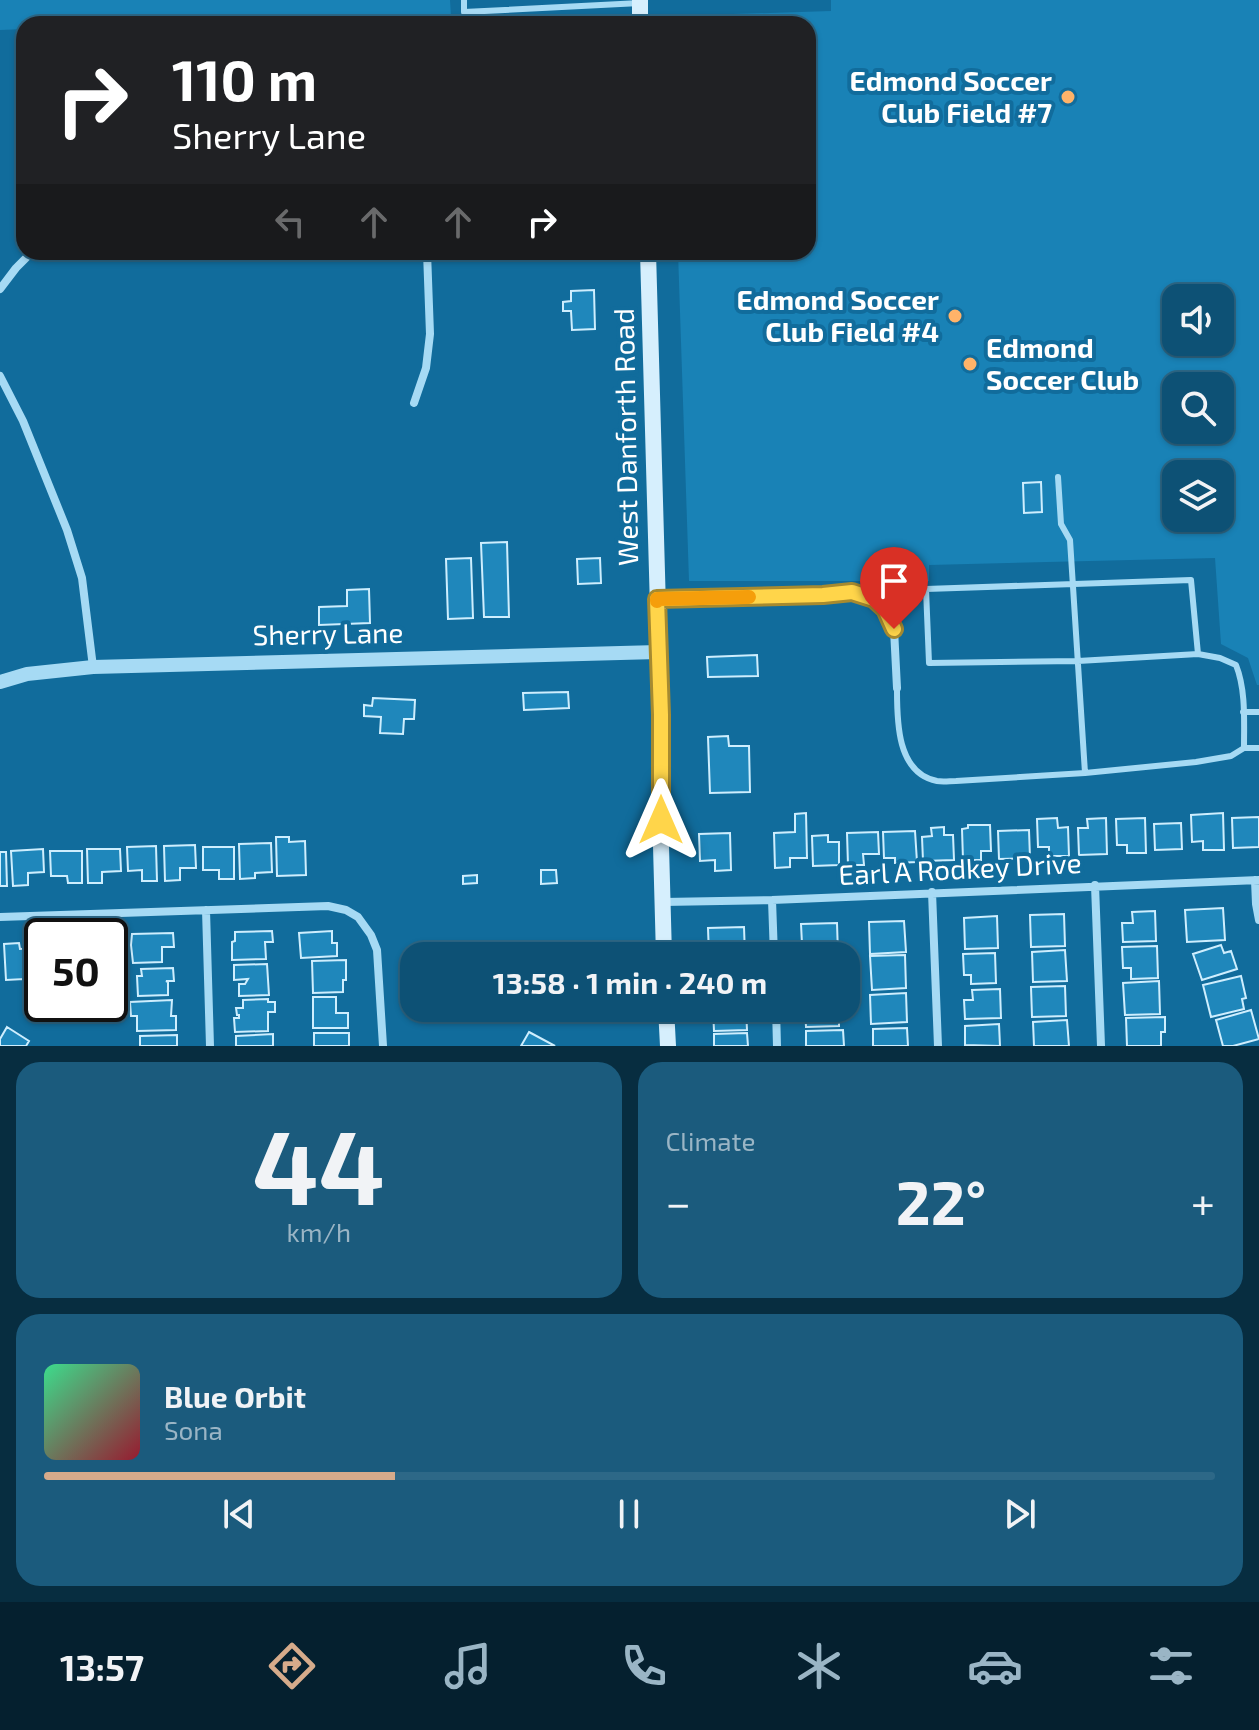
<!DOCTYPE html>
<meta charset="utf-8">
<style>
body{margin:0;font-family:"Exo 2",sans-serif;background:#1b5b7d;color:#f1f3f6;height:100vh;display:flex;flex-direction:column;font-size:30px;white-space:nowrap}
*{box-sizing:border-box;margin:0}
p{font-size:26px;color:#9ab5c5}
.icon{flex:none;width:44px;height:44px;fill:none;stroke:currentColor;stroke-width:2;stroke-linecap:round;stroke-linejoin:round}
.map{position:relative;height:1046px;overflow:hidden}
.details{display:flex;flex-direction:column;gap:16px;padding:16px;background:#072d40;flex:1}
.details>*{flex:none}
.banner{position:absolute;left:16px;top:16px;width:800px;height:244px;border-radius:24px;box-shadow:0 2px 6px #0004,0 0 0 2px #2d6887;background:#202124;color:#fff;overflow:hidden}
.tools{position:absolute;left:1162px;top:284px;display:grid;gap:16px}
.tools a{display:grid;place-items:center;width:72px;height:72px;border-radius:16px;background:#0d5175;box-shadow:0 2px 6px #0004,0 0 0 2px #2d6887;font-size:40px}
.speed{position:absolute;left:24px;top:918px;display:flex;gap:16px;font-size:40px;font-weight:700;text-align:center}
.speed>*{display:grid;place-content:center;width:104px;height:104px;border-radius:50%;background:#0d5175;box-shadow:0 2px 6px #0004,0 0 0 2px #2d6887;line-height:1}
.speed .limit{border:4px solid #111;border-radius:12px;background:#fff;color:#111}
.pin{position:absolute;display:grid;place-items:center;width:68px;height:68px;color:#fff;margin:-82px -34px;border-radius:50% 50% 50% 0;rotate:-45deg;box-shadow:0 0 8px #0007}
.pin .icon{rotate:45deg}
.me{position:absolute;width:88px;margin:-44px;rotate:0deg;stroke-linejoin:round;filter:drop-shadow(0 0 6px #0008)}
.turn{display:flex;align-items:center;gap:28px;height:168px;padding:0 24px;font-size:36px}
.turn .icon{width:104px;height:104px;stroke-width:2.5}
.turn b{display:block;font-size:56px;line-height:68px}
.lanes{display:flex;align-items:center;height:76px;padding:0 24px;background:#0003;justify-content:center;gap:40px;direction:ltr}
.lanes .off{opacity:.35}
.big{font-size:60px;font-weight:700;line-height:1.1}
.details .widget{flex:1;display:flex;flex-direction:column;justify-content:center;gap:12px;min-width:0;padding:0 28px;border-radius:24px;background:#1b5b7d}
.details .dial{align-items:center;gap:0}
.dial b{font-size:104px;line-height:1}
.song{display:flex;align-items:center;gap:24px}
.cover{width:96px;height:96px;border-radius:12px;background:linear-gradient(135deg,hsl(150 70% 55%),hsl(350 70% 35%))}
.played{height:8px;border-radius:4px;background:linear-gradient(90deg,#d6ab8b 30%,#2d6887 30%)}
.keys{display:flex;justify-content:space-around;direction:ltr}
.heat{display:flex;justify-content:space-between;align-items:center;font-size:44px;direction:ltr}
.details .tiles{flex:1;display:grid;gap:16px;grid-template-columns:1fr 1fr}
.widget:last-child{grid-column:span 2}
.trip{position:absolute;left:400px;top:942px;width:460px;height:80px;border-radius:24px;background:#0d5175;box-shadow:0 2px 6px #0004,0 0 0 2px #2d6887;font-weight:700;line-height:80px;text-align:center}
.tab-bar{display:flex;height:128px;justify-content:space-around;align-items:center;background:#05202f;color:#9ab5c5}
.tab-bar .icon{width:56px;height:56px}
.tab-bar .on{color:#d6ab8b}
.tab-bar b{font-size:36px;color:#f1f3f6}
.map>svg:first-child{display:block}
.green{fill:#1982b6;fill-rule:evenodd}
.building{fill:#1f87bb;stroke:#ceeefe;stroke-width:2}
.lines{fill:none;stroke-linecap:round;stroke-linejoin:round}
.service{stroke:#a6daf4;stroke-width:6}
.minor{stroke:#a6daf4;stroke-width:8}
.tertiary{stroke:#a6daf4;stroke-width:14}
.secondary{stroke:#d6effd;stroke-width:16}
.route-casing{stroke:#a68a30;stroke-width:20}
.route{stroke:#ffd54a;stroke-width:14}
.slow{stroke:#f59e0b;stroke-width:14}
.poi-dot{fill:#ffb369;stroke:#116c9c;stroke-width:3}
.labels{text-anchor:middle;stroke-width:8;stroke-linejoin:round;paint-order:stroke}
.poi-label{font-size:28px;font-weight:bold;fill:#fff;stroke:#116c9c;text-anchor:end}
.street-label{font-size:28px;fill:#fff;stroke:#116c9c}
</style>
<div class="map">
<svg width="1259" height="1046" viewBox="0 0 1259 1046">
<rect width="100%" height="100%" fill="#116c9c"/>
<path class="green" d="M0,0h450l1,17 -252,7h-175v5l-24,1z
M831,0h428v685h-2l-9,-27 -27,-14 -6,-86 -286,7v16h-240l-11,-329h130v-228h-138v-8l161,-5zM1176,298h44v44h-44zM1176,386h44v44h-44zM1176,474h44v44h-44z"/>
<path class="building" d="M594,290l1,39 -23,1 -1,-19h-8v-9l8,-1v-10z
M1041,482l1,30 -18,1 -1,-30z
M507,542l2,75h-25l-3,-74z
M471,558l2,60 -25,1 -2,-60z
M600,558l1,25 -23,1 -1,-25z
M369,589l1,34 -51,2v-18l28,-1v-16z
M757,655l1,21 -50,1 -1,-20z
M568,692l1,16 -45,2 -1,-17z
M373,698l42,2 -1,19h-10l-1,15 -23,-1 1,-16 -17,-1v-11l8,1z
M728,736l1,10h20l1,46 -40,1 -2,-56z
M806,813l1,45h-17v9l-15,1 -1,-35 21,-1v-18z
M1223,813l1,37h-21v-9l-11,1 -1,-27z
M1259,817v30l-26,1 -1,-30z
M1057,818l1,10 10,-1 1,29h-20v-9h-11l-1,-28z
M1106,818l1,36 -28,1 -1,-27h10l-1,-9z
M1145,818l1,35h-19v-8h-10l-1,-26z
M1181,823l1,26 -27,1 -1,-26z
M968,825h22l1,26h-10v9h-18l-1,-31 6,-1z
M944,827v8h9l1,25 -31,1 -1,-24 10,-1 -1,-8z
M1029,830l1,28 -31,1 -1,-28z
M915,831l2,31 -22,1v-5h-11l-1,-26z
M878,832l1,22h-16l1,11h-16l-1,-32z
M730,833l1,37 -16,1v-11l-15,1 -1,-27z
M828,835v7h11v23l-26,1 -1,-30z
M276,837h13v5l16,-1 1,34 -29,1z
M271,843l1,29 -17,1v5l-15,1 -1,-35z
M195,845l1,23h-16v12l-15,1 -1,-35z
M156,846l1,35h-15v-11l-14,1 -1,-24z
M203,847h31v32h-15v-9h-16z
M43,849l1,23 -16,1v12l-15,1 -2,-35z
M87,849h33l1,22 -19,1v11h-14z
M50,851h32v32h-14l-1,-7h-16z
M0,852h6l1,34h-7z
M541,870h15l1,13 -16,1z
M477,875v8l-14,1v-8z
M1223,908l2,32 -38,2 -2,-32z
M1155,911l1,30 -33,1 -1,-19h11l-1,-11z
M1064,914l1,32 -34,1 -1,-32z
M997,916l1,32 -33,1 -1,-31z
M904,921l2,31 -36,2 -1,-32z
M837,923l1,31 -27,1v-11h-9l-1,-20z
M744,927l1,29h-36l-1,-28z
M272,931l1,11h-8l1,17 -34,1v-18l3,-1v-9z
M332,931v12h5v13l-36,2 -2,-25z
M173,933l1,14h-12v15l-29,1 -2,-18 1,-11z
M19,943l1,6 16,-1 2,36h-14v-5l-18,1 -2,-36z
M1221,945l3,8 7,-2 6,18 -35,11 -9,-26z
M1157,946l1,32 -27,1v-11h-8l-1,-21z
M1065,950l2,31 -34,1 -1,-30z
M995,953l1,30 -25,1v-9h-7l-1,-21z
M905,955l1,33 -34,2 -2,-34z
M346,960v20h-3v12l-30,1 -1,-32z
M267,964l2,31 -30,1v-12h6l3,-5 -14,1v-15z
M173,968l1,13h-8l2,1v13l-30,1 -1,-20h5l-1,-7z
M1241,976l5,22 -4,1 2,10 -33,8 -8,-32z
M1159,981l1,33 -35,1 -2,-32z
M1065,986l1,30 -34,1 -1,-30z
M1000,989l1,29 -36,1 -1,-19h9l-1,-10z
M906,993l1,29 -36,2 -1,-29z
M313,997h23v16h12v15h-35z
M268,999v3h7v10h-7v19l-33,1 -1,-14h5v-3h-2l-1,-7h7v-8z
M172,1000l-1,16h5v14l-39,1v-15h-6l-1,-14z
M713,1008h33l1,22 -33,1z
M805,1008h34v18l-33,1z
M1251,1010l8,29 -26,7h-10l-7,-26z
M1165,1017v15h-4v14h-34l-1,-28z
M1067,1020l2,26h-35l-1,-24z
M999,1024l1,22 -35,-1v-19z
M7,1027l22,14 -3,5h-26v-7z
M907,1028l1,18h-35v-17z
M843,1030l1,16h-38v-15z
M529,1032l26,14h-34z
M314,1033h35v13h-35z
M747,1033l1,13h-34v-12z
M273,1034v12h-37v-10z
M177,1035v11h-37v-10z"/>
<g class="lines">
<path class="service" d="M464,0v12l176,-9
M1058,477l3,47 9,16 15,233
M1191,580l7,74 -120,7 -149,2 -3,-74z
M1198,654l22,4 16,7c10,25 8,56 8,83
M897,688c0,31 -1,85 40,93 6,1 13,0 19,0l129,-8 111,-11 35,-6 13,-8h15
M1243,712h16"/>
<path class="minor" d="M0,289l16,-21 16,-16
M0,376l23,45 44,109 15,48 11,89
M414,403l12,-35 4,-34 -3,-82
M657,599l166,-4 29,-3 22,7 11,10 9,20 3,59
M1255,880l1,24 3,16
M1095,885l6,161
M932,892l6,154
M772,900l2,56
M663,902l109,-2 487,-20
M206,910l4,136
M0,917l328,-11 18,4 12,7 13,18 6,15 6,96
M776,1008l1,38"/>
<path class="tertiary" d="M0,682l27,-8 66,-7 565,-15"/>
<path class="secondary" d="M640,0v24
M648,252l13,463v131l3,110
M666,1008l2,38"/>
</g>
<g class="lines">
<defs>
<path id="route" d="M661,820v-105l-4,-116 166,-4 29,-3 22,7 11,10 9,20"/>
</defs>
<use href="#route" class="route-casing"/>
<use href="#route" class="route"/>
<path class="slow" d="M657,601v-2l92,-2"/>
</g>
<g class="poi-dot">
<circle cx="1068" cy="97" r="8"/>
<circle cx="955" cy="316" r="8"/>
<circle cx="970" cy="364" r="8"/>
</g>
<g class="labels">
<g class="poi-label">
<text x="1052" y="91">Edmond Soccer<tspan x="1052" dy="32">Club Field #7</tspan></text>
<text x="939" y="310">Edmond Soccer<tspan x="939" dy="32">Club Field #4</tspan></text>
<text x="986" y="358" text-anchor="start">Edmond<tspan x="986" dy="32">Soccer Club</tspan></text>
</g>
<g class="street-label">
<text transform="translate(626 437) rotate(-91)" y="10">West Danforth Road</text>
<text transform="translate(328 634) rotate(-1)" y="10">Sherry Lane</text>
<text transform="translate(960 869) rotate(-3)" y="10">Earl A Rodkey Drive</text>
</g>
</g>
</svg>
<div class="tools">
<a><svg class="icon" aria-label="sound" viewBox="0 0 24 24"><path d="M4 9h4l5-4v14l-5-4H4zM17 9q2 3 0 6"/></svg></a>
<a><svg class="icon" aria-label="search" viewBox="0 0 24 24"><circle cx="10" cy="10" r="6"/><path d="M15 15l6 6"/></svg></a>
<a><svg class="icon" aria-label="layers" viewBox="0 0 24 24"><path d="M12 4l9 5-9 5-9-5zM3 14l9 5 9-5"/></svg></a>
</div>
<div class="speed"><div class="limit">50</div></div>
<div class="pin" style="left:894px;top:629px;background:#d93025"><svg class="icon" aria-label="arrive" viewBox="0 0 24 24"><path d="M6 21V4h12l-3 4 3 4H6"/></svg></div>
<svg class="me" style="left:661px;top:820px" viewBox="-20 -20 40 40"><path d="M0-17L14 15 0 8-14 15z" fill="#ffd54a" stroke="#fff" stroke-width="4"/></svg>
<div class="trip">13:58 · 1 min · 240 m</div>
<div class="banner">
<div class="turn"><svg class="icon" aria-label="right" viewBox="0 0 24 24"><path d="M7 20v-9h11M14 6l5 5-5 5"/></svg><div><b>110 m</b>Sherry Lane</div></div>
<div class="lanes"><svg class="icon off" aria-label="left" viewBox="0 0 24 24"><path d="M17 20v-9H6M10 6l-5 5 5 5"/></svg><svg class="icon off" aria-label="ahead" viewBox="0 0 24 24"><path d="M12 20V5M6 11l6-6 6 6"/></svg><svg class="icon off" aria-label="ahead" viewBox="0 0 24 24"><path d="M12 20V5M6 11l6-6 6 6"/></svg><svg class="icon" aria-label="right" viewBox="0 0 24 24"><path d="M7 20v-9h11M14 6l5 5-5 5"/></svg></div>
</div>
</div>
<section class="details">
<div class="tiles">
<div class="widget dial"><b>44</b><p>km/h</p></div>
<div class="widget"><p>Climate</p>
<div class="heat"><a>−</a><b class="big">22°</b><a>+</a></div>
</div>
<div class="widget">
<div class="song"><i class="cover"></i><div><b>Blue Orbit</b><p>Sona</p></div></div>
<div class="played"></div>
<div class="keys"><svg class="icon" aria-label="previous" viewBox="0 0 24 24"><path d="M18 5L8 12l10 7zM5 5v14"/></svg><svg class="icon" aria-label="pause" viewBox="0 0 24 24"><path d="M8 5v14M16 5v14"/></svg><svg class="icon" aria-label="next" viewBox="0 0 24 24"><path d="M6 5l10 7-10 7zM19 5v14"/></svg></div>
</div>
</div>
</section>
<nav class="tab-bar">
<b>13:57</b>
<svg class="icon on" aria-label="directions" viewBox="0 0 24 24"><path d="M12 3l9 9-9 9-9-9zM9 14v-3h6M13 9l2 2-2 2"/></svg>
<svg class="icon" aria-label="music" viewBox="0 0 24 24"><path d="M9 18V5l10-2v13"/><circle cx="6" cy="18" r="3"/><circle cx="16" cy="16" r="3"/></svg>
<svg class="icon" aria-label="phone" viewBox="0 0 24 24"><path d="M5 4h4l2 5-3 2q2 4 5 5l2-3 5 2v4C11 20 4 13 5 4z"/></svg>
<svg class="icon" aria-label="climate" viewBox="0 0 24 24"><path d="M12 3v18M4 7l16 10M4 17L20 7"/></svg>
<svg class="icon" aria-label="car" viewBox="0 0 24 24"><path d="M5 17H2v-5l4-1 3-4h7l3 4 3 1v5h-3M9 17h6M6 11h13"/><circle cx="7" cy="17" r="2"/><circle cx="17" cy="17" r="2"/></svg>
<svg class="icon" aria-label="filters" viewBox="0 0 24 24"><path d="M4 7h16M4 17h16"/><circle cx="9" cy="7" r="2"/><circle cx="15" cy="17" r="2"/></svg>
</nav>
